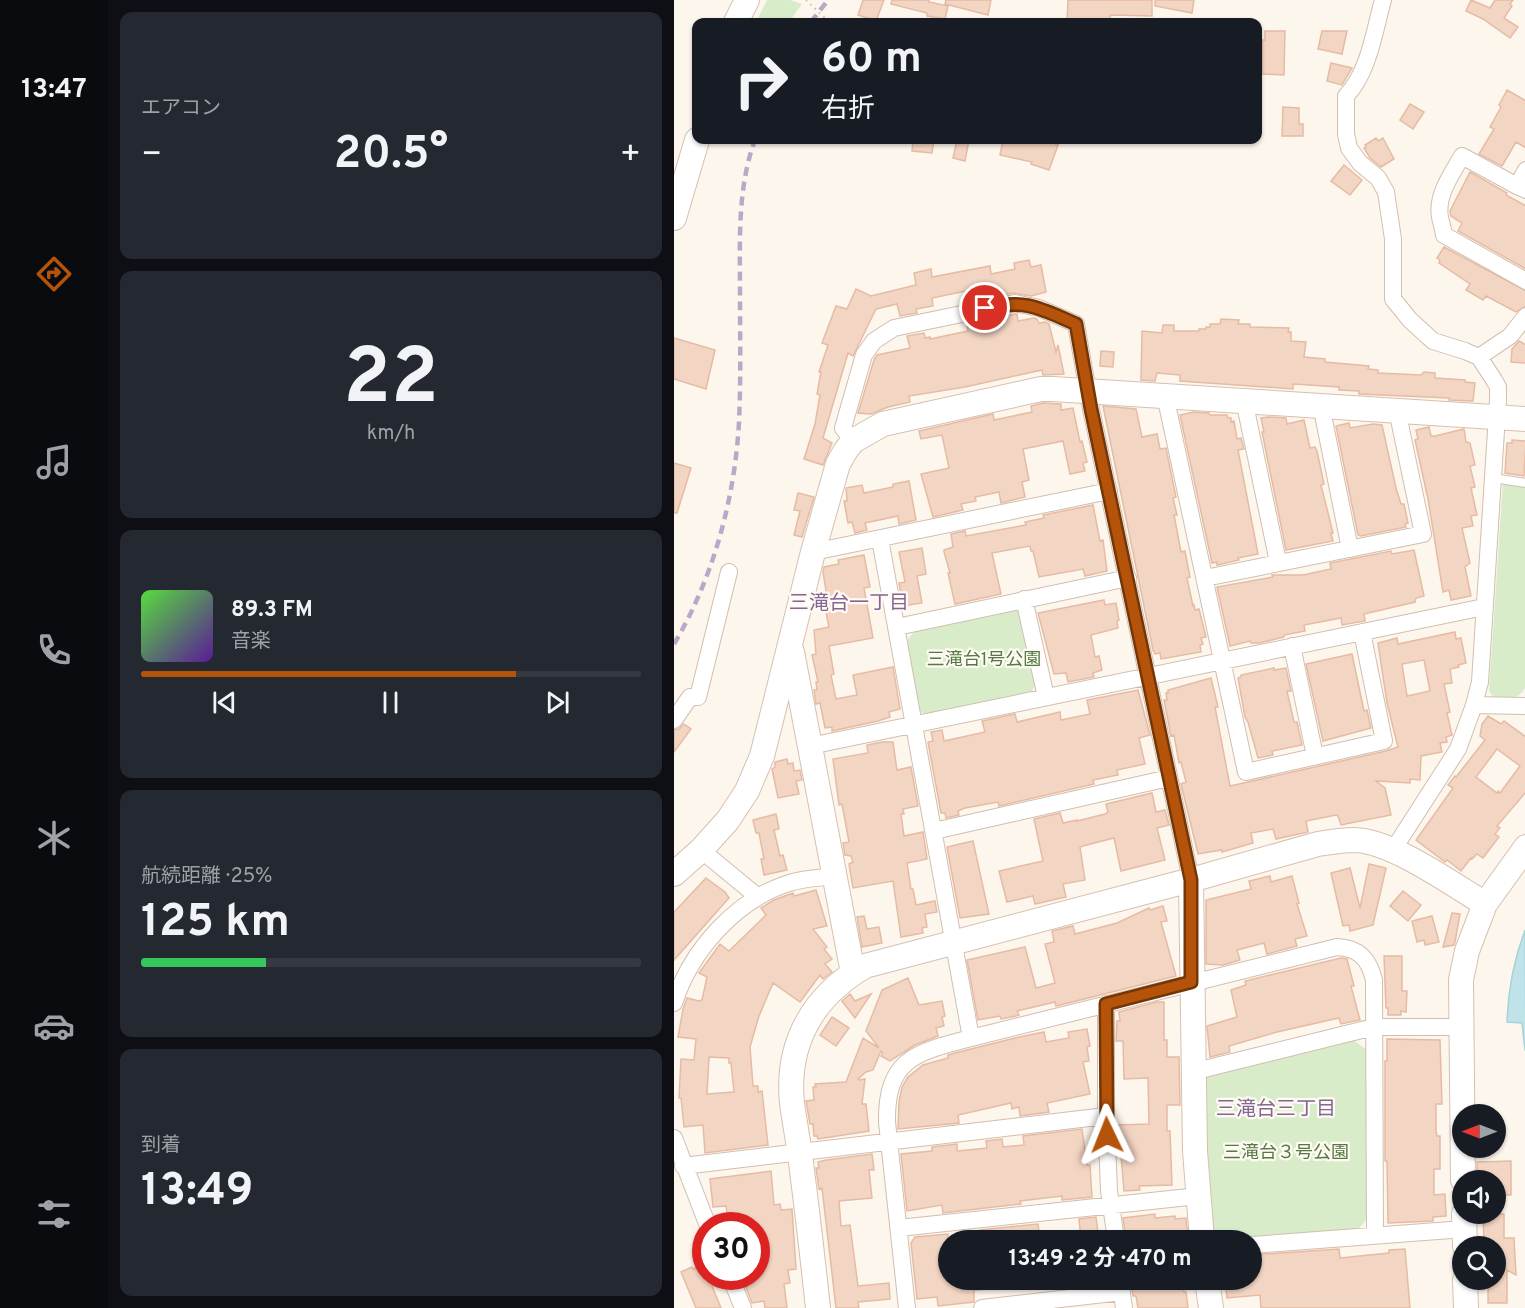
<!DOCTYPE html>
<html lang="ja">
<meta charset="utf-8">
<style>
body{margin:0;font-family:Overpass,"Noto Sans JP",sans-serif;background:#242831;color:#f1f3f6;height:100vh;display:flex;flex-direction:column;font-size:22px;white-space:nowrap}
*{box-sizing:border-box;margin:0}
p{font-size:20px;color:#9ea1a6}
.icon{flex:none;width:33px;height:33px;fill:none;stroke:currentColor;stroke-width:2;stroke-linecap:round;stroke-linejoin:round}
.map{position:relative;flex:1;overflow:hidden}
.panel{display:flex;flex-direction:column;gap:12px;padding:12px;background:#0d0f14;width:566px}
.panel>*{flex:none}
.top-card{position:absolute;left:18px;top:18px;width:570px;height:126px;border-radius:12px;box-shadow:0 2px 4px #0004;background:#171b24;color:#f1f3f6;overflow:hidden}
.needle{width:39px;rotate:270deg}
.fabs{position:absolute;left:778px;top:1104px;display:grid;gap:12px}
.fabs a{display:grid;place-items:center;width:54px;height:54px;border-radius:50%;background:#171b24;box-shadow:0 2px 4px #0004;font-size:30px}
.speed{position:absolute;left:18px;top:1212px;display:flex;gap:12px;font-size:30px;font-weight:700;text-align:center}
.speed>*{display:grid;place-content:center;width:78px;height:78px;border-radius:50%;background:#171b24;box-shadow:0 2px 4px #0004;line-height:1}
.speed .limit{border:9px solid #d22;background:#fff;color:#111}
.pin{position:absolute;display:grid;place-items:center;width:51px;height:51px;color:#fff;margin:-26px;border:3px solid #fff;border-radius:50%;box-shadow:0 2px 6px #0007}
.me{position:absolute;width:66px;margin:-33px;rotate:358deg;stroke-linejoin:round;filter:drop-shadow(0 0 4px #0008)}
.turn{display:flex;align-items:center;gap:21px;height:126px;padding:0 30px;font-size:27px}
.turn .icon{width:78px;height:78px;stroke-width:2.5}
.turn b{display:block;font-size:42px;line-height:51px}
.big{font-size:45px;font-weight:700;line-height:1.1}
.panel .card{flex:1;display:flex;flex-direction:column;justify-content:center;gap:9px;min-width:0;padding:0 21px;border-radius:12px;background:#242831}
.panel .dial{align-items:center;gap:0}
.dial b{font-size:78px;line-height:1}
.song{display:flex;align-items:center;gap:18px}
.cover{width:72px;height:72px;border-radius:9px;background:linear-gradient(135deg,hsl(110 70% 55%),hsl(270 70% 35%))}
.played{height:6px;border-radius:3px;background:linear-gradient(90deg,#b45309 75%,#363941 75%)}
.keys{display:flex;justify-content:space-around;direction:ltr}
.heat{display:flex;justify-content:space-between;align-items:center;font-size:33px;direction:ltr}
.charge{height:9px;border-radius:4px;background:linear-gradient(90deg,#34c759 25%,#363941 0)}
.trip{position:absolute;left:264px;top:1230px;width:324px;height:60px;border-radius:30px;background:#171b24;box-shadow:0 2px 4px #0004;font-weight:700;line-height:60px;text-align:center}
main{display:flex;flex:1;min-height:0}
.menu{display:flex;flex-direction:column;width:108px;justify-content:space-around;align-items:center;background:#090b0e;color:#9ea1a6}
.menu .icon{width:42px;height:42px}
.menu .selected{color:#b45309}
.menu b{font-size:27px;color:#f1f3f6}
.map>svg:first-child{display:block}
.green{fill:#d8ecc9}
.water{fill:#bfe3e8;stroke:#a5d3da;stroke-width:1.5}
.building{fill:#f3d5c3;stroke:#e6bba3;stroke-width:1.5;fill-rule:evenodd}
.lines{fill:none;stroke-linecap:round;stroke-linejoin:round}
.lane-casing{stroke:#d1beb0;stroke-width:10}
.street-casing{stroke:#d1beb0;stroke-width:18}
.secondary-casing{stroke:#d6c0b0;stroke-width:26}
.path{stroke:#d9b8a5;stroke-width:2;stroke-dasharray:1.5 4.5;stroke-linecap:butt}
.lane{stroke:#fff;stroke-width:8}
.street{stroke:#fff;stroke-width:16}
.secondary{stroke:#fff;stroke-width:24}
.rail{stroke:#b9a8c9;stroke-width:4.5;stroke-dasharray:9 6;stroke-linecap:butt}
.route-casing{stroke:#753606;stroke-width:15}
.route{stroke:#b45309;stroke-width:10}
.labels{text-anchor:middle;stroke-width:4.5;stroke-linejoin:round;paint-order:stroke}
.park-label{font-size:18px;fill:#537a41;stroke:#fffaf3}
.neighbourhood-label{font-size:20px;fill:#846695;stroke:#fffaf3}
</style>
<main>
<nav class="menu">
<b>13:47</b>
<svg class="icon selected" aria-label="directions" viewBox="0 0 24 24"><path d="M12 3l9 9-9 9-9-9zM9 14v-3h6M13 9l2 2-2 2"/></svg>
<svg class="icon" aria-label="music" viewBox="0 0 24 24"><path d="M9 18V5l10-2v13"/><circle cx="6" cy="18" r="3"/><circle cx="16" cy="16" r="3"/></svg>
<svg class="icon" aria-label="phone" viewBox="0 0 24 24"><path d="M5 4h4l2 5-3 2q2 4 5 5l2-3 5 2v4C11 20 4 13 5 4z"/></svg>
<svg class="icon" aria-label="climate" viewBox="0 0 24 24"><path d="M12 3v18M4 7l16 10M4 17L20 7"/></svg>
<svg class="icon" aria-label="car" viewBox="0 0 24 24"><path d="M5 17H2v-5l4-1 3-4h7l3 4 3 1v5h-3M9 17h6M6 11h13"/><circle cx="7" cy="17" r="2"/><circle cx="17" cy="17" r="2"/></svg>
<svg class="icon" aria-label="filters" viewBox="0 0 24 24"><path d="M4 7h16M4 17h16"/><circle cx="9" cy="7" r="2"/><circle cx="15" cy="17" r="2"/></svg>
</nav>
<section class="panel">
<div class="card"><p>エアコン</p>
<div class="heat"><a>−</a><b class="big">20.5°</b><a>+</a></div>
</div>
<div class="card dial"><b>22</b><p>km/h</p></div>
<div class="card">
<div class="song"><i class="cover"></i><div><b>89.3 FM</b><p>音楽</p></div></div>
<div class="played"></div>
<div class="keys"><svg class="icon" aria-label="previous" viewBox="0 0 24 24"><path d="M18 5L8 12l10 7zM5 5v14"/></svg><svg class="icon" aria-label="pause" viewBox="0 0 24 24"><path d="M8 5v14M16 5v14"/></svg><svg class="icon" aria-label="next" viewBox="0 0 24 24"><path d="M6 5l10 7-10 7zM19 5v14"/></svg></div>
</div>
<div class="card"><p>航続距離 · 25%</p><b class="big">125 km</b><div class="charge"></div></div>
<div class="card"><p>到着</p><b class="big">13:49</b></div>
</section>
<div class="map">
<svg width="852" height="1308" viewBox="0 0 852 1308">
<rect width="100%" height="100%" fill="#fdf6ec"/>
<path class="green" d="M93,0h23l12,4 -13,18h-33z
M829,481l22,4v203c-7,12 -18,12 -30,11l-6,-8z
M335,608l12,3 15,73 -6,10 -104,21 -8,-5 -12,-68 11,-14z
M678,1039l16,12 2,164 -13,16 -138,9 -9,-7 -9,-148 7,-11z"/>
<path class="water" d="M851,930l1,120h-1l-3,-27 -15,-1c1,-33 6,-60 18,-92z"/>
<path class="building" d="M189,0h21l-8,21 -18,-6z
M218,0h37v2l19,4 -3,13 -18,-3v-3l-36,-9z
M272,0h45l-3,15 -43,-11z
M394,0h84v16l-41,-1 -3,7h-41z
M481,0h39l-2,13 -37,-7z
M797,0l19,8 5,-8h18l-3,4 2,2 -8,12 14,9 -8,11 -27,-19 -17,-8z
M591,31h20l-1,44 -22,-1v-34h3z
M648,31h25l-5,23 -24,-5z
M657,63l21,5 -10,17 -15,-4z
M833,90l19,11v47l-10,-6 -14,24 -23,-12 15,-25 -4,-2 11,-20 -2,-2z
M736,104l14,8 -11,17 -13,-9z
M609,107l16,1v16h4v12h-21z
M702,138l2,3 5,-3 11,21 -13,8 -11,-9 -6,-10 2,-1 -1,-2z
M239,140h21l-2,13 -20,-2z
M283,140h12l-4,21 -12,-3z
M329,140h53l-1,4 3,1 -9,25 -18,-6 1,-2 -32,-7z
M670,165l18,15 -12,15 -19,-14z
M796,172l37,21 -1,2 20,11v63l-68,-38 4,-8 -11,-7 -1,-5z
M770,247l82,44v15l-10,6 -30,-16 -3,4 -17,-10 4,-6 -31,-21 1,-3 -3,-2z
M355,260l2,7 10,-2 5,27 -15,4 -18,-3 -30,6 -2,-9 -5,1v-2l-44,9 1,8 -17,3 1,4 -17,3 -3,-12 -21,5 -23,47 -5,-3 -25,85 9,5 -9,22 -19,-6 11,-35 5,-29 -3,-1 4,-22h-2l9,-27 -6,-2 14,-37 11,3 9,-20 15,7 45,-11 -2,-12 17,-4 1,8 58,-11 1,8 24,-5 -1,-6z
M341,314h2l1,7 16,-3 3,1 2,4 6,-1 4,2 7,28 2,-7 6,29 -21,1 -1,-5 -77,17 -56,9 1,6 -22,5 -17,7 -13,-1 16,-53 3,-5 33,-7 -3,-12 17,-3 1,5 5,-1v2l38,-8 -1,-7z
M547,319l18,1 -1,4h12v3l39,1 -1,4h3v9l15,1 -2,15 21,2v3l44,4 -1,3 10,1v3l43,2 3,-3 11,1v5l30,2v2l10,1 -2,18 -24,-1v-2l-90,-4v-3l-20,-1v-3l-46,-3v5l-113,-8v-6l-23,-2 -2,8 -14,-1 1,-49 20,2 1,-8h11v6h25v-2h7v-2h4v-3h10z
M0,338l41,12 -9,39 -32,-10z
M845,341l7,4v18l-15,-1 1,-13z
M427,351l13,1 -1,15 -13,-1z
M369,403l18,1v6l12,-2 7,34 2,-1 5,21 -4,1 2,8 -15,3 -7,-33 -40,8 6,31 -7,2 3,15 -24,6 -2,-11 -24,5 1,4 -15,3 2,6 -30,7 -12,-43 28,-6 -7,-33 -21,4 -2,-8 74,-17 1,6 38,-8 -1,-6z
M429,406l33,3 6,28 15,-3 3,15 6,-1 10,49 -3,1 4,17h-3l7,37 4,-1 5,26 -3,1 6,28 1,-1 1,5 4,-1 7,28 -5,1 2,6 -3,1 1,7 -40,7 -1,-6 -5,1 -2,-4z
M520,412l15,1 1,2h17l1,3h3v4l3,-1 3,18 4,-1 3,11 -6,1 20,104 -20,4 1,2 -22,5v-3l-5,1 -32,-148z
M594,417l18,1 1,6 17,-4 6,28 5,-1 2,4 7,33 -3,1 12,48h-2l2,8 -47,9 -24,-118h2l-3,-14z
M675,423l1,5 23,-4 9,1 14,63 5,16h3l4,19 -3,1 1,3 -45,9 -3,-1 -22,-109z
M755,427l2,9h4l29,-7 2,13 4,1 5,22 -5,1 5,21 -4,1 6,27 -6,1 2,10 -11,2 8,35 -5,4 6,29 -20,4 -2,-10 -6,2 -15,-93 -13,-59 3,-1 -2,-9z
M838,440l14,1 -2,35 -19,-3 2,-30h5z
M0,463l17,5 -14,45h-3z
M235,481l7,39 -17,4 -1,-8 -33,7 2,7 -12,3 -3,-11 -4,1 -4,-22h3l-1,-13 16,-3 2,8 29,-6v-3z
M124,493l16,4 -12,40 -8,-2 6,-24 -6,-1z
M419,505l7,36 3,-1 4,31 -22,5 -2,-7 -44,8 -6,-26h-2l-1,-5 -38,7 9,41 -46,10 -7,-31h2l-6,-21v-2l9,-3 -2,-13 14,-3 1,5 60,-11 -1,-3 19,-4 -1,-3z
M248,548l4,26 -9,2 5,27 -19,3 -4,-23 6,-1 -6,-30z
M740,550l10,46 -8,2 -1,4 -51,12 1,7 -23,4 -1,-7 -37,7 1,6 -21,4v2l-25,6h-8l-1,-2 -20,5 -13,-59 56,-10 -1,-2h31l28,-6 -1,-6 61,-12 1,3z
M190,555l6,32 -6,1 9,50 -44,8 5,28 -3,1 5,24 21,-4 -4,-20 40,-8 7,42 -11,3 1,5 -12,4 -46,10v-4l-7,1 -5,-25 -4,1 -2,-14h3l-1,-8h2l-6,-27 4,-1 -2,-24 15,-3 -6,-29 4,-1 -4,-25 1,-5 15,-3 -1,-4z
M430,600l1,5 11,-2 3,17 -2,1 1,7 -27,7 4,22 4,-1 3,14 -9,3 1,4 -26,5 -2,-9 -12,1 -16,-61z
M781,632l1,7 5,-1 5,25 -8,2 1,2 -9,2 2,14 -8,1 6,28 -3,1 5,22 -6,2 1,5 -7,1 2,9 -21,4 -1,24 -10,-1v4l-34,-2 9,7 6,27 -50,10 -3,-9 -2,-1 -30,6 2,11 -32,7 -3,-10 -22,4 2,10 -31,9v-2l-24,4 -17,-70 5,-2 -5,-20 -2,1 -5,-28 -3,1 -7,-36h3l-1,-7h2v-3l43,-12 7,29h-3l15,79 18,-4 138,-31 12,-4 -11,-44 -9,-60 19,-5 1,6zM750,660l6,31 -23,5 -5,-32z
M678,654l12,57 3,-1 4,18 -48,13 -17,-77z
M600,668v2l12,-2 5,23h-4l7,31h3l5,23 -30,6 1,4 -15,3 -10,-36 -3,-5 -7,-39 3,-1v-2z
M464,690l12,45 -11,3 6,26 -28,6 1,5 -25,5 1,4 -95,22 -1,-4 -33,6 -7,3 1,4 -13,3 -1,-5h-4l-13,-71 5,-1 -2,-9 11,-2 2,11 41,-9 -3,-11 33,-7 2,8 43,-10 1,8 29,-6 -3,-14z
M814,716l13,8 3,-3 22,16v55l-29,34 3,2 -5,6 4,3 -16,21 -6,-4 -5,5 -1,-1 -10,13 -14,-11 -2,2 -29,-22 37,-52 -5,-3 7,-9 1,1 29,-37 -5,-4 2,-12zM823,749l23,17 -20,27 -2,-2 -1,2 -21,-16z
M10,724l7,5 -17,23v-22l5,-1z
M208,742h11l4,28 14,-3 7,39 -15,3 1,5h-3l3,22 19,-4 4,27 -20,4 4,26h2l3,16 19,-4 2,11 -12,2 2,13 -5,1 1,5 -22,4 -8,-56 -40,7 -4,-24 4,-2 -2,-6 -6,-1 -2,-12 6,-1 -7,-38 -3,1 -6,-46 35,-6 -1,-8z
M113,759l1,5 5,-1 1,8 6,-1 2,10 -6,1 3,13 -21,4 -6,-29 3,-2v-5z
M478,793l4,19 9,-2 4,15 -12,3 8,32 -44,11 -7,-33 -31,8 -3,1 5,33 -22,4 3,13 -31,7 -2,-8 -26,6 -8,-31 44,-10 -9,-42 26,-6 3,10 14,-3v1l28,-7 3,-2 -2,-8z
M102,814l3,15 -5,1 6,26 3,-1 4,15 -23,5 -3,-16h3l-5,-26h-3l-3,-13z
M299,841l16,73 -29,4 -13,-71z
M695,864l17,4 -13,57 -23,6 -1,-6 -6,1 -12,-53 19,-5 10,40z
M596,876l1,6 21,-6 7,27 -2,1 10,32 -12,3 2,7 -30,8 -3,-11 -27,7 3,10 -17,5 -17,-1v-64l45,-11 -2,-8z
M32,878l19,14 4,6 -55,62v-48z
M142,890l11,36 -14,3 14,18 -3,2 8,10 -7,5 7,8 -9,7 -3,-4 -20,27 -27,-19 -14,33 -9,31 3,39h5v6l4,-1 6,54 -63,8 -2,-28 -19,2 -3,-29h-2l2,-39 13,1 2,-21 -18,-2 5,-28 4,-11 12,3 3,-1 5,-23 -8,-4 21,-29 9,7 37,-36 -5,-7 13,-8 19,-7 1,3zM35,1057l20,1v5h2l3,29 -27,2z
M729,891l18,14 -13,16 -18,-15z
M489,906l4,15 -6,1 15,54 -120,30 -1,-4 -38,9 2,4 -3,1 -15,3 -1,-3 -22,4 -11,-60 58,-13 11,41 19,-5 -10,-39 9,-2 -2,-11 21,-5 2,8 42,-11 32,-15 1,2z
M778,913l8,1 -5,28 -1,3 -11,2z
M190,916l3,13 12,-2 3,16 -20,4 -5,-30z
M758,916l7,26 -14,3 -1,-5 -7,2 -5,-21z
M710,956h18v35h5l-1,21 -5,-1v4h-13v-7h-2z
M667,958l6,1 7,27h-3l9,34 -19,4 -2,-6 -62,14 -48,14 1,6 -20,5 -3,-31 30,-9 -6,-27 15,-5 -1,-4z
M234,978l11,27 23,-4 3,15 -3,1 2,9 -8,2 2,8 -23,9 -25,16 -9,-5 2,-3 -2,-2 -8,19 -7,2 -8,7 1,1 6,-1 -3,25h4l3,27 -51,8 -1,-3h-3l-1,-12h-3l-4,-23 8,-1 -1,-13h3l-1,-3 31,-2 17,-44 16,10 -13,-17 16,-41z
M176,994l5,7 16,-7 -16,24 -13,-17z
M483,1002h7v38h3v17h12l1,48h-13v26h3l2,54 -33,1 1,4 -16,1 -3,-36h-3l-1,-30 32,-1 -1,-46 -24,1 -1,-38h-7l1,-20h3l-1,-9z
M158,1017l17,11 -13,18 -16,-11z
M413,1029l3,17 -3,1 2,14 -6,1 7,32 -43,9 2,9 -29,4 -1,-9 -7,2 -1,-6 -53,12 1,8 -61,6 1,-27 3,-15 6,-10 15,-12 25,-7v-3l7,-2 60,-15 29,-6 2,10 23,-4 -1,-6z
M713,1039l53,1 2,64h-6v27l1,5h3v33h-6v26l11,-1 1,22 -13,1v4l-45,2 -1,-62h-2v-100h2z
M408,1129l5,36h3l2,32 -30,3v-4l-42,5 1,3 -78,9 -1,-8 -35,6 -6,-57 31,-3v-4l25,-3v7l30,-3 -1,-7 16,-2 1,8 21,-2 -1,-9z
M198,1154l2,16h-5l3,28 -33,3 2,25 9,-1 8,61 31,-3 1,16 -32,3 1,6h-23l-14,-120 -3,1 -3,-21h3l-1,-6 8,-2z
M837,1161v34h-15v-15h-4v-3h-15v-15z
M97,1171l3,34 6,-1 1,6 11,-1 4,60 -8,1 2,13 -6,1 3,24h-22l-1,-7 -12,2 -10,-27h14v-16h5l-3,-34h-29l-3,-20 -13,1 -3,-28z
M481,1214v4l20,-2v3l11,-1 2,22h-62l-3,-22z
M809,1214h21v24h10l2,37 -9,-5v33h-19v-23h8v-34h-6v-3h-6z
M422,1217l3,23h-18l-2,-21z
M364,1224l2,16h-59l-1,-10z
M274,1234v46h54v8l-28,2v12l-36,4 -1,-9 -20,2 -6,-56 4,-6z
M665,1249l1,9 49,-5v-3l16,-1 5,59h-149l-1,-13 -33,3 -2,-18h27v-25z
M32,1264v12h4l4,9 -2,1 9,22h-25l-15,-36 11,-5 1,2z
M457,1280h51l2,12h2l2,16h-50l-2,-12h-3z"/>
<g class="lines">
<defs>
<path id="lane" d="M819,478l33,5"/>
<path id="street" d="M709,0c-9,32 -14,72 -37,96v38l3,14 11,15 18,15 8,14 7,47v60l17,21 23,21 32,10 14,6 15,23 4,7v12l-18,283 -6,23 -16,44 -65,101
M852,170l-9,16 9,4
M843,186l-55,-30c-10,18 -26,39 -22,61 1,6 3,11 4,18l82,46
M805,357l31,-21 16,-20
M491,395l81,377 138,-31 -22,-109
M570,400l34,162
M647,405l29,144
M179,441l-10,-13 21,-73 10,-14 20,-13 121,-25 24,5 37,16 15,85 100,471
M206,539l91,499
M139,552l296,-61
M531,578l218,-44 -26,-124
M350,599l22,98
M223,627l231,-49
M618,646l23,110
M800,705l52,1
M0,720l16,-23h8l31,-125
M136,746l674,-139
M260,831l235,-53
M27,850l57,47
M0,1003c17,-53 62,-103 115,-120 15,-5 31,-5 46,-7
M432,1004v112l3,75 7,49
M518,1072l182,-45h87
M0,1138l34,88
M9,1166l423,-50
M225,1228l299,-32
M578,1245l212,-16
M56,1276l13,32
M446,1280l4,28
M233,1308l-20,-186c-1,-65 31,-70 84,-84l366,-91c22,1 32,12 37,33l1,255
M308,1308l140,-16"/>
<path id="secondary" d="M62,22l11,-22
M0,218l23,-78
M118,652l61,321
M0,874l27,-24 27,-30 19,-29 15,-35 51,-204 25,-88 8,-14 7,-9 30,-17 158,-35h12l473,30
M517,880l4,271 7,89
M789,1180l-2,-200 6,-29 18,-47 41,-57
M790,1214l1,32
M533,1280l4,28
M791,1280l1,28
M144,1308c-5,-46 -10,-91 -16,-137 -2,-22 -7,-45 -10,-68 -6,-60 21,-107 73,-137l326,-86 127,-36c12,-2 25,-4 37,-4 37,1 97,44 130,64"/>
</defs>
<use href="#lane" class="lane-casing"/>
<use href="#street" class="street-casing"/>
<use href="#secondary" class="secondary-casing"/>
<path class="path" d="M132,0l23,22"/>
<use href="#lane" class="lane"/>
<use href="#street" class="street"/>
<use href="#secondary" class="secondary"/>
<path class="rail" d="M137,22l17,-22
M0,644c39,-65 61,-146 65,-222 2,-42 1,-86 1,-128 0,-51 -3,-106 15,-154"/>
</g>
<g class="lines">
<defs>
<path id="route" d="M311,308c41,-9 54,0 91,16l15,85 100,471v102l-85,22 1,131"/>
</defs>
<use href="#route" class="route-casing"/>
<use href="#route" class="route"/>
</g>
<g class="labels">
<g class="park-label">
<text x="310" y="665">三滝台1号公園</text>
<text x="612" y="1158">三滝台３号公園</text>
</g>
<g class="neighbourhood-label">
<text x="175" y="609">三滝台一丁目</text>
<text x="602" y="1115">三滝台三丁目</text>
</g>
</g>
</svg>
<div class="fabs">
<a><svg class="needle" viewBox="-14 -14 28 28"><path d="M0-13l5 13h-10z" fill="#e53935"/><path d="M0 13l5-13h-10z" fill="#9ea1a6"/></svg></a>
<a><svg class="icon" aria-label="sound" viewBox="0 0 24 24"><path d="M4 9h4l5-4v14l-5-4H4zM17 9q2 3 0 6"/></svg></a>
<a><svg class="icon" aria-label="search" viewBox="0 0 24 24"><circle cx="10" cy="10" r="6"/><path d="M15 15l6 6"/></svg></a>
</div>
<div class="speed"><div class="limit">30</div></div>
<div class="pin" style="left:311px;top:308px;background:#d93025"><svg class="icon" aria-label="arrive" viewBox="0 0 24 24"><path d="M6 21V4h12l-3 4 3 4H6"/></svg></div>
<svg class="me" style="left:433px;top:1135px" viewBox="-20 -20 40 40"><path d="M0-17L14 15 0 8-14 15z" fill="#b45309" stroke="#fff" stroke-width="4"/></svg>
<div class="trip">13:49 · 2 分 · 470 m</div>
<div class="top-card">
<div class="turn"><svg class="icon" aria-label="right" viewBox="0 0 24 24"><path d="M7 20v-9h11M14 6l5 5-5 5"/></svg><div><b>60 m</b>右折</div></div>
</div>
</div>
</main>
